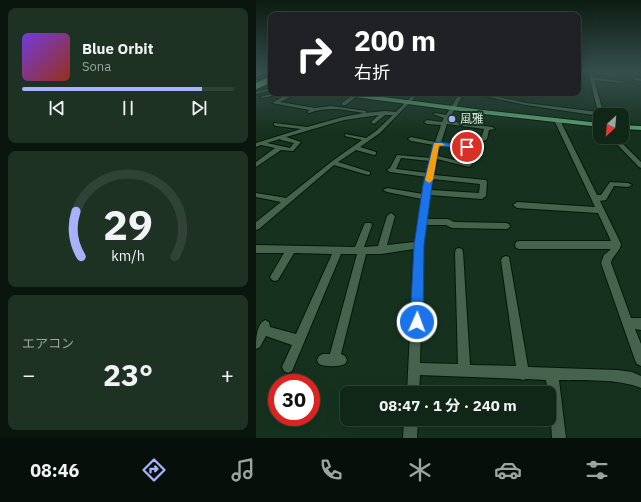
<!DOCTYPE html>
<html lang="ja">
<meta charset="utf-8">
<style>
body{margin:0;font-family:"IBM Plex Sans","Noto Sans JP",sans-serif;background:#1e3224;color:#f1f3f6;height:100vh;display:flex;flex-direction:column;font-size:15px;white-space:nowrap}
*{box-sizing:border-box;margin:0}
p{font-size:13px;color:#9ca5a1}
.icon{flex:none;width:22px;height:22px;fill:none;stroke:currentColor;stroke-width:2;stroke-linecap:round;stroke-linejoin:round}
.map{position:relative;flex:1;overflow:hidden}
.sheet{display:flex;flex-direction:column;gap:8px;padding:8px;background:#09150d;width:256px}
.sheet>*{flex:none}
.banner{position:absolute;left:12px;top:12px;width:313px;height:84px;border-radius:8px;box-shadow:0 4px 16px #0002,0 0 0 1px #304336;background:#202124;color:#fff;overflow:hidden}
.needle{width:26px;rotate:206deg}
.fabs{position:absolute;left:337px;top:108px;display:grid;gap:8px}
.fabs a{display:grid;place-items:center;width:36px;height:36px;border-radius:8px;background:#102617;box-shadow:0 4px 16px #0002,0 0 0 1px #304336;font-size:20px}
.speed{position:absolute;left:12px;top:374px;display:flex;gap:8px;font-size:20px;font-weight:700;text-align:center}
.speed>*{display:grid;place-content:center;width:52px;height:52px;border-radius:50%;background:#102617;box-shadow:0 4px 16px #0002,0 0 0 1px #304336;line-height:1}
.speed .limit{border:6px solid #d22;background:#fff;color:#111}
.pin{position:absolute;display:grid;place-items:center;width:34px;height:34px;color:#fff;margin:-17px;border:2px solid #fff;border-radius:50%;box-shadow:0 1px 4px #0007}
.me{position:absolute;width:44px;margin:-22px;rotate:2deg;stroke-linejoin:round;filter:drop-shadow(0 0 3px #0008)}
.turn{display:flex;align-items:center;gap:14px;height:84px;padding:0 20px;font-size:18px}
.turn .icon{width:52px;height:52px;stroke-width:2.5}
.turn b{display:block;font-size:28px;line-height:34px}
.big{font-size:30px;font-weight:700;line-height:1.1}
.sheet .widget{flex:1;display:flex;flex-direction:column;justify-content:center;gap:6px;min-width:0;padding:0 14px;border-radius:8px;background:#1e3224}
.sheet .dial{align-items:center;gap:0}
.dial svg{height:104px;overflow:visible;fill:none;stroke:#304336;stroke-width:7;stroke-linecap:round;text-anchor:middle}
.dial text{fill:#f1f3f6;stroke:none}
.song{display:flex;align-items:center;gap:12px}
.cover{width:48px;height:48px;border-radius:6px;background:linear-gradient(135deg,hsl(260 70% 55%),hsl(10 70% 35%))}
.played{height:4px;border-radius:2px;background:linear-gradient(90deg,#a7b1fc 85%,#304336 85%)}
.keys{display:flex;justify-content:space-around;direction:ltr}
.heat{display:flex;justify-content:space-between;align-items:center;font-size:22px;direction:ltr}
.trip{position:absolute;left:84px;top:386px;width:216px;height:40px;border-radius:8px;background:#102617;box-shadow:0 4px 16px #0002,0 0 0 1px #304336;font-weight:700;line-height:40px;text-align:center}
.dock{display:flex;height:64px;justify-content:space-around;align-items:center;background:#060f09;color:#9ca5a1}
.dock .icon{width:28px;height:28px}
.dock .on{color:#a7b1fc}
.dock b{font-size:18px;color:#f1f3f6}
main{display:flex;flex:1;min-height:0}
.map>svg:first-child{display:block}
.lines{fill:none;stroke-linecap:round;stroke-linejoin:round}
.stream{stroke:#458459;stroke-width:1.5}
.minor-casing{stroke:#001a08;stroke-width:2}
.major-casing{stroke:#001a08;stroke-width:2}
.minor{fill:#46634e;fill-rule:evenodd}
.major{fill:#59a070;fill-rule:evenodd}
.highway-bridge-casing{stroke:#001a08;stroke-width:8;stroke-linecap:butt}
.highway-bridge{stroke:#66c886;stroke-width:6}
.route{fill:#1a73e8;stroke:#114b97}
.slow{fill:#f59e0b}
.poi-dot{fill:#a7b1fc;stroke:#16321f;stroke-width:1.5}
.labels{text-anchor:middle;stroke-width:4;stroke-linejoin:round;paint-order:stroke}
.far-poi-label{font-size:12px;fill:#daeade;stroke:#16321f;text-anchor:start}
</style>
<main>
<section class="sheet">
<div class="widget">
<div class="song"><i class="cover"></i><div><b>Blue Orbit</b><p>Sona</p></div></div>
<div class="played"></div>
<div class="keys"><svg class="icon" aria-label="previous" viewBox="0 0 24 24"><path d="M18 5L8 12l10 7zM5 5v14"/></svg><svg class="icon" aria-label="pause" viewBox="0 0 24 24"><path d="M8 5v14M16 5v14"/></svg><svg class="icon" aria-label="next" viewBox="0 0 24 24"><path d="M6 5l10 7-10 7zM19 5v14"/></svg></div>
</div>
<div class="widget dial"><svg viewBox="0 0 100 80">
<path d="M14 69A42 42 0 1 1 86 69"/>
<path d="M14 69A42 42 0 0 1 10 34" stroke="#a7b1fc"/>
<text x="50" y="56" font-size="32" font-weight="700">29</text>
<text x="50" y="72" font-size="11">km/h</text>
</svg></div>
<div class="widget"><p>エアコン</p>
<div class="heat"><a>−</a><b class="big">23°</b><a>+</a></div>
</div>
</section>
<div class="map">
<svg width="385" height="438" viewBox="0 0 385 438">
<rect width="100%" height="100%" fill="#16321f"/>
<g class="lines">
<path class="stream" d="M0,72l5,-1"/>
<defs>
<path id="minor" d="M9,71h5l-14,6v-2z
M332,71h4l1,6 32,5 -2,1 -29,-3 10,35h-4v1l-74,-11 -56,-12h10l46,10 72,9z
M348,71h16l2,1 -2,1z
M378,78l7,1v2l-8,-1z
M15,88v2l-15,4v-2z
M20,93h9l-23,5 -2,-1z
M33,93h4l-1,3 -12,6 35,6 16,-2 35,5v1l-1,1 20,-2 11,1 19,-19h4l-39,40 -20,14 16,5v2l-2,1 -18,-5 -18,12 32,10v2l-2,1 -34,-10 -75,64 -3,1v-8l25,-20 -25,-5v-4l30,5 45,-36 31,-22 -17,-4v-2l21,4 10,-7 17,-16h-8l-11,9 -3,-2 8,-7 -35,5 -58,17 15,5 -8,9 -12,-1 -25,17v-5l19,-14 -14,-3 -5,2v-4l45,-14 -25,-3 -2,-1v-2l33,4 36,-10 21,-4c-21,-3 -34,-7 -55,0l-2,-1 3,-2 -38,-7zM24,139l1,1 13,3 -4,5 -23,-5z
M204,93h4l-16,28 44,6 3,2 -6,1 -2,9 -3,2 -3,-2 3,-10 -37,-5 -6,19 41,4 3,2 -3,2 -42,-5 -2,10 33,8 1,1 -3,2 -32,-8 -3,16 52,5 1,2 -1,14 -4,3 -52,-4 -3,24h21l6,3 52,1 3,1 1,2 -1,2 -3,1 -54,-1 -6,-3h-20l-3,20 -3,118 38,1 -3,-112 1,-3 3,-1 3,1 1,3 7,113 46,1 -15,-106 2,-3 3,-1 3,1 19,110 89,3 15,2 9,4v12c-25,-10 -55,-7 -82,-8l7,58h-14l-3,-45h-1l-2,-13 -20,-1 -3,1 -3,-1 -100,-4 -1,18h-12l7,-144 -33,5h-15l-25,100 4,2 2,4 -2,4c-7,3 -19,3 -26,0l-2,-4 2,-4 4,-2h7l27,-100h-16l-49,117 -4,2 -4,-2 -2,-4 10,-22 -26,-9 -6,11 -4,2c0,-10 0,-24 9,-29l4,2 1,5 26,7 36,-80 -38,-1 -16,27 -3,1 -3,-1 -2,-3 14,-24h-28v-8l99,2 9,-22 1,-2h6l1,2 -8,22 14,-1 9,-30 4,-3 4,3 -8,29 28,-3 7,-43 -35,-7 -4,-2 4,-2 36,6 4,-17 -37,-5 -3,-2 3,-2 7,-13 34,3 3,-13 -23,-4 -3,-2 3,-2 24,5 6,-17 -14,-1 -3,-2 3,-2 15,2 2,-4 -11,-4 2,-1 11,2zM145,158l29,3 -2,12 -32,-4zM177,179l47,5 -1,9 -48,-3z
M98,94l4,1 -12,10h-4v-2z
M301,118l3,2 37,75h4l9,-13 18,1 4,2 -4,2 -14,-1 -8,14 -6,1 21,43c-1,8 -9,12 -10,19l20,55h10v12l-6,-1 6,15v22l-4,-2 -2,-4 -34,-97 3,-8 7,-6h-92l-3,-1 -1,-3 1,-3 3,-1h92l-13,-28 -81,-5 -4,-3 4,-3 78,5 -41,-87z
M354,137h6l25,25v6l-2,-1z
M148,419h14l-1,19h-14z"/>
<path id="major" d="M0,80l15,2v4l-15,-2z
M81,93h16l130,17 117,13v4l-117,-13 -143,-19z
M366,125l19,1v4l-19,-1z"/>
</defs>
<use href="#minor" class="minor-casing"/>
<use href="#major" class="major-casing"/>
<use href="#minor" class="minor"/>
<use href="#major" class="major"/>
<defs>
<path id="highway-bridge" d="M0,86l15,-7"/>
</defs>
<use href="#highway-bridge" class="highway-bridge-casing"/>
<use href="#highway-bridge" class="highway-bridge"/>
</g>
<linearGradient id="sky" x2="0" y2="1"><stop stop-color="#0c1c11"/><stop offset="0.54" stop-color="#364f4d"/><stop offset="1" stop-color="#364f4d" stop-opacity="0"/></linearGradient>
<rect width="385" height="132" fill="url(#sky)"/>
<path class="route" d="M181,142l30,3 4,2 -4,2 -28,-3 -7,39 -8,60 -1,77 -2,5 -4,2 -5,-2 -2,-5 4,-77 9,-60 10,-41z"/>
<path class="slow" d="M178,143h8l3,2 -6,1 -6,34 -4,3 -4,-3z"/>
<circle class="poi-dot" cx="196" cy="119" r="4"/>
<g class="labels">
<g class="far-poi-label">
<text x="204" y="123">風雅</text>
</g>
</g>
</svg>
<div class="fabs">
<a><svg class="needle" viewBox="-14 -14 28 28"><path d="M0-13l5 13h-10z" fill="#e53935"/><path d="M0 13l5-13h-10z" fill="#9ca5a1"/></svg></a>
</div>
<div class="speed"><div class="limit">30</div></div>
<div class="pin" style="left:211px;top:147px;background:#d93025"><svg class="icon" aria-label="arrive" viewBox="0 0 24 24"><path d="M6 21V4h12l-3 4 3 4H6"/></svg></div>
<svg class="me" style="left:161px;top:322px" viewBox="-20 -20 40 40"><circle r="17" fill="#1a73e8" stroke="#fff" stroke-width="3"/><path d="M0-11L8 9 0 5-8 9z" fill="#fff"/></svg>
<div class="trip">08:47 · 1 分 · 240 m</div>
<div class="banner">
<div class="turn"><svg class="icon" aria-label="right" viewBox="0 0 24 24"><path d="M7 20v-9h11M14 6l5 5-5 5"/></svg><div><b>200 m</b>右折</div></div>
</div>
</div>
</main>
<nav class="dock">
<b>08:46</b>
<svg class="icon on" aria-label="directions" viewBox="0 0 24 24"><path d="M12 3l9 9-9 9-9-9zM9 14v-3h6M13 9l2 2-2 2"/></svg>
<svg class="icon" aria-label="music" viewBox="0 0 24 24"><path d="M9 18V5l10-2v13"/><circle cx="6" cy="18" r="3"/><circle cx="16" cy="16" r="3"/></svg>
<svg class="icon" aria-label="phone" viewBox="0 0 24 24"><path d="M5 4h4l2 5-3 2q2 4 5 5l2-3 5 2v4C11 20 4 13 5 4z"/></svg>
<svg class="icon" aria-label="climate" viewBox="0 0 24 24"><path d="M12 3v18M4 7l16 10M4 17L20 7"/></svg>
<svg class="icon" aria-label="car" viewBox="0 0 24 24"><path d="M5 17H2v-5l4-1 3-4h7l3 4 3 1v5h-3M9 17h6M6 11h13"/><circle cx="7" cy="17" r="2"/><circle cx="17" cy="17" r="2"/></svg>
<svg class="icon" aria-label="filters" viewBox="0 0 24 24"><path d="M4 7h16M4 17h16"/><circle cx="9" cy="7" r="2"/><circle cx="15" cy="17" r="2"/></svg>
</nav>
